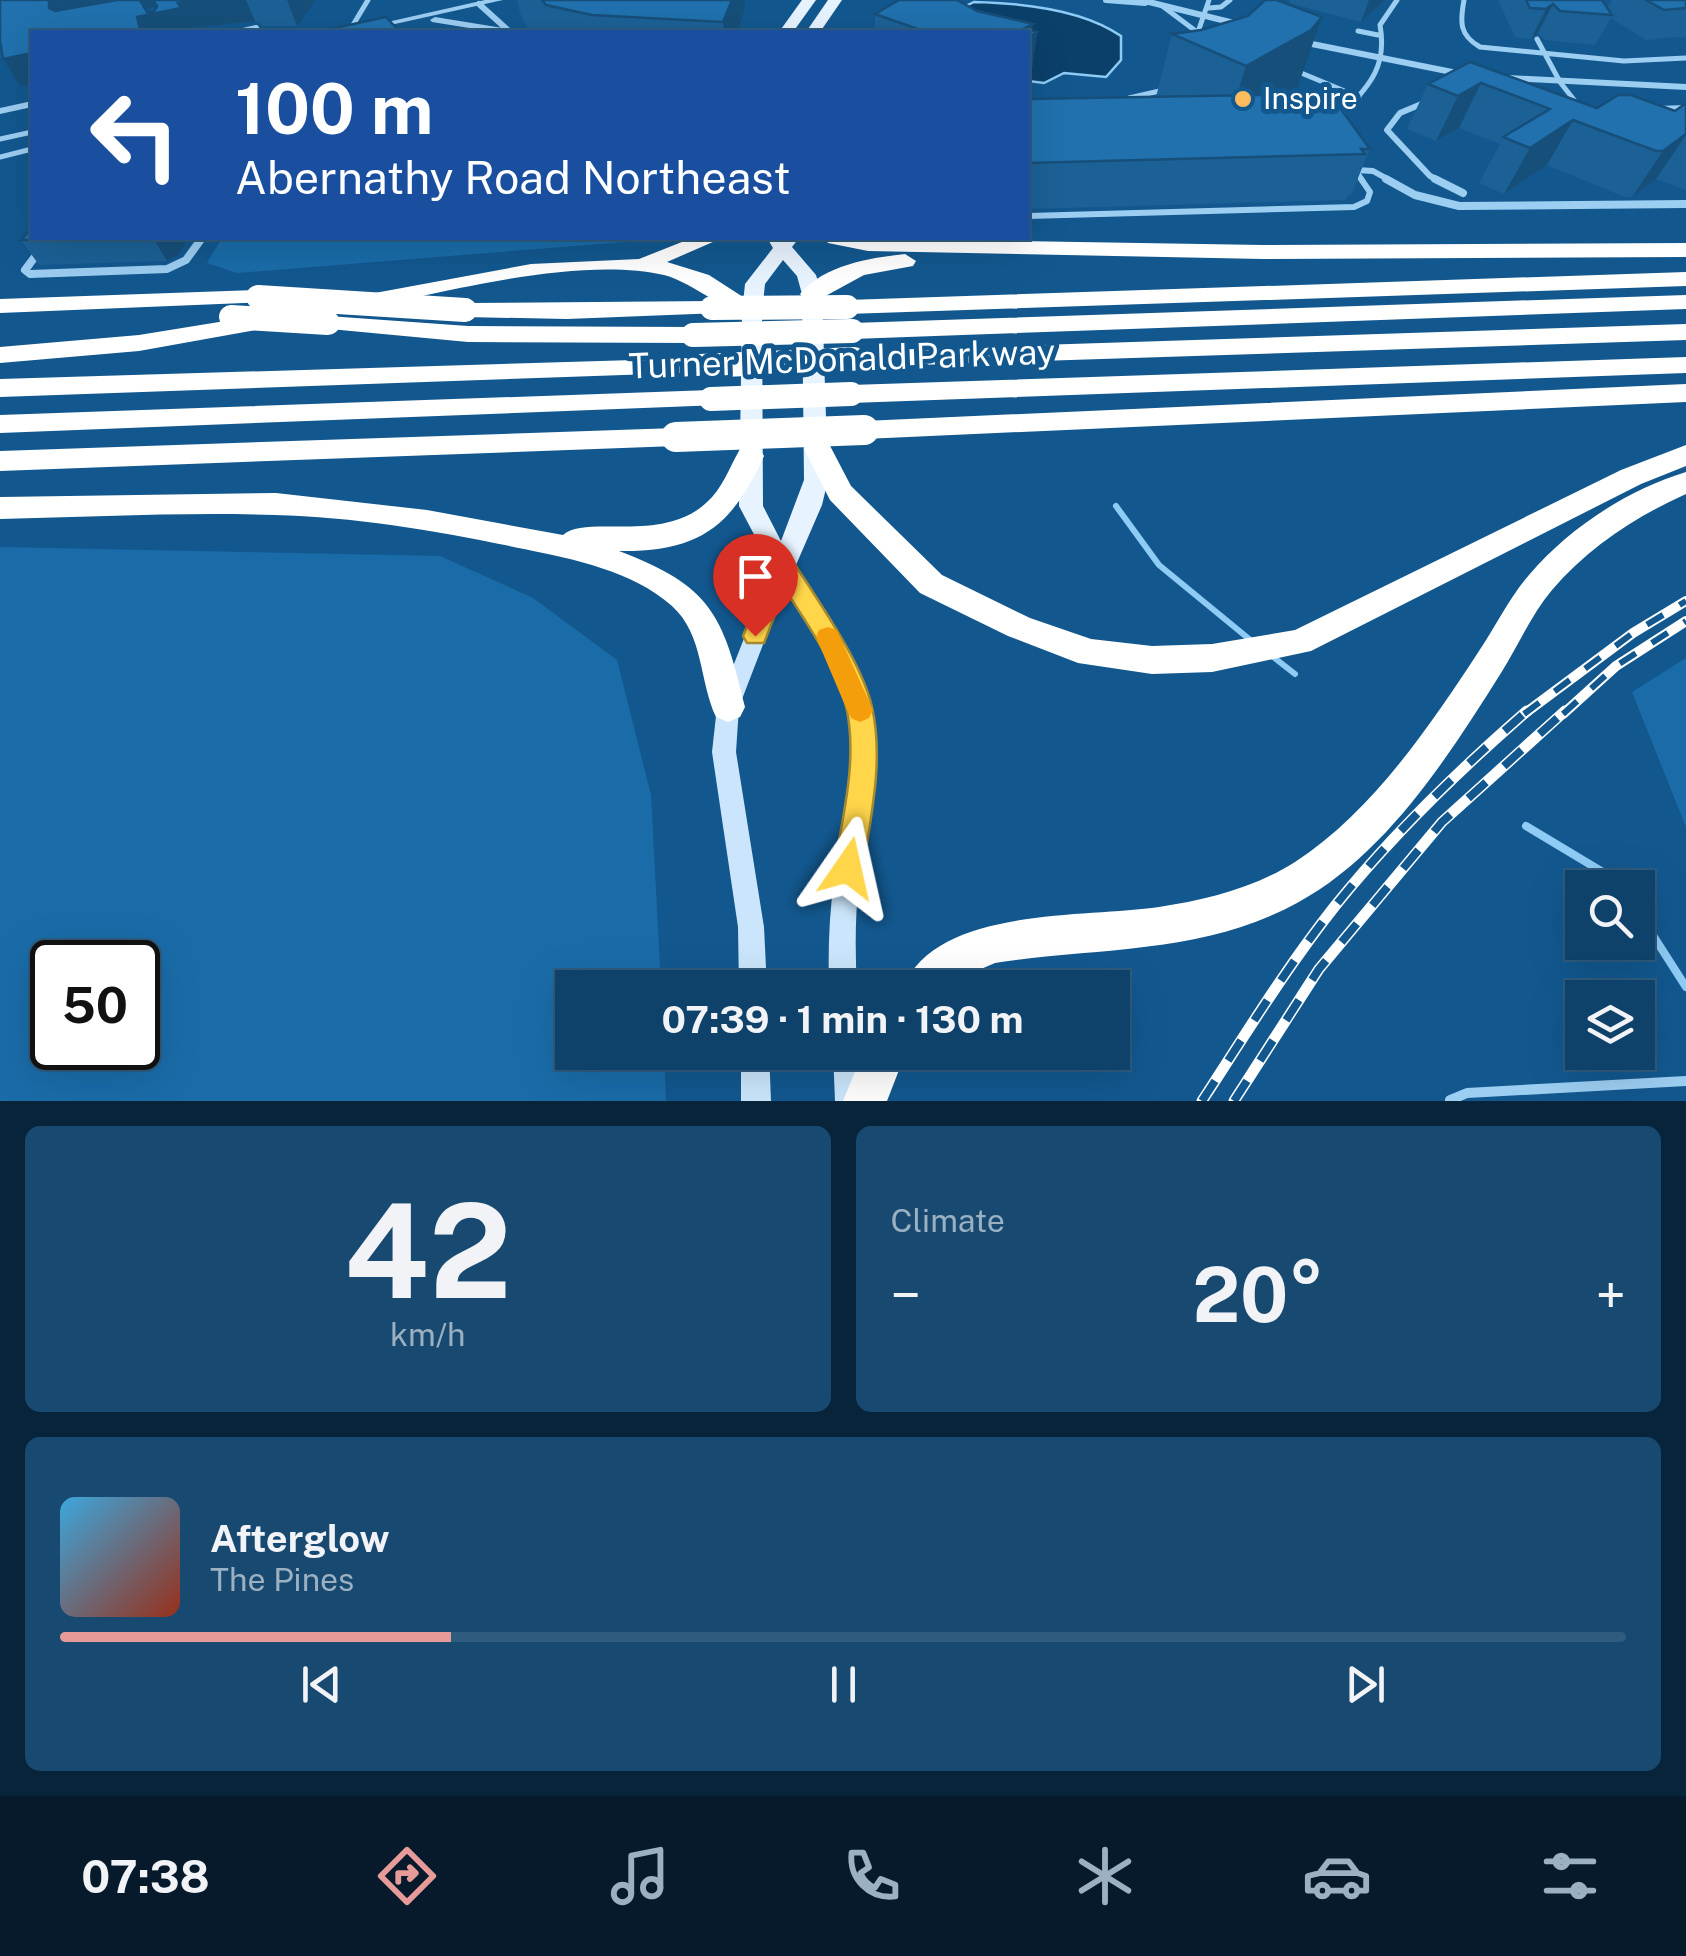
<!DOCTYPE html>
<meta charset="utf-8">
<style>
body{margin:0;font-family:"Public Sans",sans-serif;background:#174971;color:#f1f3f6;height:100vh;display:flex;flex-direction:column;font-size:38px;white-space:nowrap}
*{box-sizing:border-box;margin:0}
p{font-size:32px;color:#9bb0c1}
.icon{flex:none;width:55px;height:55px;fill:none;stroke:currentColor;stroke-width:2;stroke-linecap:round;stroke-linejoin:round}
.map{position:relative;height:1101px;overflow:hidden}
.details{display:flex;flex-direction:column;gap:25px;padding:25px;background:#08243b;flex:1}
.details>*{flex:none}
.banner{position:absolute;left:30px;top:30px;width:1000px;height:210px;border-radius:0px;box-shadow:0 10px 40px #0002,0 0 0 2px #2e5b7e;background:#1a4fa0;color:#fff;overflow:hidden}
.fabs{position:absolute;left:1565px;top:870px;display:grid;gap:20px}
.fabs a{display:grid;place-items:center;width:90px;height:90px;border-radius:0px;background:#0e426b;box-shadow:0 10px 40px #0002,0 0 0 2px #2e5b7e;font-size:50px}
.speed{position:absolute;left:30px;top:940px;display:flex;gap:20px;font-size:50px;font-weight:700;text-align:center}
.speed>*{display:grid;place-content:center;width:130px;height:130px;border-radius:50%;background:#0e426b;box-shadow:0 10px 40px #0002,0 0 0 2px #2e5b7e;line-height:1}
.speed .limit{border:5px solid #111;border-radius:15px;background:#fff;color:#111}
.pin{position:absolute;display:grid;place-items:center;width:85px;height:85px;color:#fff;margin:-102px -42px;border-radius:50% 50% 50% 0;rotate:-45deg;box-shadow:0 0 10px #0007}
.pin .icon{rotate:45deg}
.me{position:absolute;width:110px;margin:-55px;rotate:11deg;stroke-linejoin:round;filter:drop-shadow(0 0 8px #0008)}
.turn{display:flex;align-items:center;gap:35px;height:210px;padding:0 40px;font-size:45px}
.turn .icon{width:130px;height:130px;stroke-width:2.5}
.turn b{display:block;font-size:70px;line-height:85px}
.big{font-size:75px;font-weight:700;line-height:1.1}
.details .tile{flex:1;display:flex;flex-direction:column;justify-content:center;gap:15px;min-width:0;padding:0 35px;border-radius:15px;background:#174971}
.details .dial{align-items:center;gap:0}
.dial b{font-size:130px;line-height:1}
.song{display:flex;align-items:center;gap:30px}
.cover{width:120px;height:120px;border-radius:15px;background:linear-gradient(135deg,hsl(200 70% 55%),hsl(10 70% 35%))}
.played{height:10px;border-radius:5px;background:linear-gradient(90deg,#e69b98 25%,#2e5b7e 25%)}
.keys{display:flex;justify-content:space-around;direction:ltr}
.heat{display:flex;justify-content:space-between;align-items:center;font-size:55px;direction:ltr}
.details .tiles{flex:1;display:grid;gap:25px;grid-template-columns:1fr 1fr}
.tile:last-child{grid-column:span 2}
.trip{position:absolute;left:555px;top:970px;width:575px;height:100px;border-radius:0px;background:#0e426b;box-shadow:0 10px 40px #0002,0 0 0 2px #2e5b7e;font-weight:700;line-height:100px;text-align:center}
.tab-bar{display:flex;height:160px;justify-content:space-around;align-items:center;background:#061a2b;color:#9bb0c1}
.tab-bar .icon{width:70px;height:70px}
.tab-bar .selected{color:#e69b98}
.tab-bar b{font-size:45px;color:#f1f3f6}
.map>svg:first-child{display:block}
.green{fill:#1a6ca9;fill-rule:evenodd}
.water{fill:#0b406b;stroke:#8ecbf5;stroke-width:2.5}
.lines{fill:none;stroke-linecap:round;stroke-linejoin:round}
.stream-far1{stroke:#8ecbf5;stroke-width:6}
.stream{stroke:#8ecbf5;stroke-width:8}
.service-far2{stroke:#9ccef2;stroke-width:5}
.service-far1{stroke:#9ccef2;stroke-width:6}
.service{stroke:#9ccef2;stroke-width:10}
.minor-far1{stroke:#9ccef2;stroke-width:6}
.minor{stroke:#9ccef2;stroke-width:8}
.tertiary{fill:#9ccef2;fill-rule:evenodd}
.secondary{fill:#cbe6fc;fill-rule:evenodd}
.primary{fill:#e7f3ff;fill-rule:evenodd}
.motorway{fill:#fff;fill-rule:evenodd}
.rail-far1-casing{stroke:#fff;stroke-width:10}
.rail-casing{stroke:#fff;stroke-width:11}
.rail-far1{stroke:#12588f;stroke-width:6;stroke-dasharray:19;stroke-linecap:butt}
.rail{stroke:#12588f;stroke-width:8;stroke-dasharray:24;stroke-linecap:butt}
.motorway-bridge-far1{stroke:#fff;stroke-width:24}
.motorway-bridge{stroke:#fff;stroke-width:30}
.wall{fill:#1c6196;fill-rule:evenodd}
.shaded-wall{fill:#164f7a}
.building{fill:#2071ae;stroke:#164f7a;stroke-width:2.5}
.route{fill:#ffd54a;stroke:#a68a30;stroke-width:2.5}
.slow{fill:#f59e0b}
.poi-dot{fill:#ffbc5d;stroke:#12588f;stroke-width:4}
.labels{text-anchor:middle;stroke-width:10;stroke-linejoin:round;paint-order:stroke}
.far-poi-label{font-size:30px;fill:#fff;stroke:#12588f;text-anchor:start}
.street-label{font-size:35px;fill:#fff;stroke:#12588f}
</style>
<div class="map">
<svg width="1686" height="1101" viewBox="0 0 1686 1101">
<rect width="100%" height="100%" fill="#12588f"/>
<path class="green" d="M222,238h410l-7,4 -388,31 -30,-10z
M0,547l440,9 93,42 84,62 34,135 10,192 -89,1v64l92,1 2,48h-666zM52,962h86v86h-86z
M1686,658v169l-54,-135z"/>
<path class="water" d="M974,2c48,1 108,7 147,34v24l-15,17 -42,-4 -20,10 -16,-2v-49h-76l10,-24z"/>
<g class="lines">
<path class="stream-far1" d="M1116,506l43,59 95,78
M1272,656l23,18"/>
<path class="stream" d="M1526,826l90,54 5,8
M1638,912l48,75"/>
<path class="service-far2" d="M1464,0c-4,22 -5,35 16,47l144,14 62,-3
M1161,5l40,30
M1209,8l12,-1 9,-7
M350,30l18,-30
M1358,31l20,4
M1198,32l11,-32
M1537,39l23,43 18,23
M1294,70l65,27
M1129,98l35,-8
M1338,118c29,-31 50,-48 42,-93l17,-25
M0,139l32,-7
M0,157l32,-8
M1354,167l9,14"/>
<path class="service-far1" d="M1028,216l326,-9 13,-6 3,-9 -9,-13"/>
<path class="service" d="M1450,1100l17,-7 219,-12"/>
<path class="minor-far1" d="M1106,0l39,3
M1141,0l101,25
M479,4l31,28
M239,32l17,-4
M1302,42l160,32
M1508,78l178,9
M1431,100l-31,13 -13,17 43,46 10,5
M1657,109l29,-1
M1356,170l17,1 18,10"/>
<path class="minor" d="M1386,179l29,16 44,11 227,-2
M1435,179l28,14
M49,238l-24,32 5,4 137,-5 19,-9 16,-22"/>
<path class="tertiary" d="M485,0h18l-144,32h-16z
M435,17l74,12 5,3h-20l-62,-10 -2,-2z
M32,101v6l-32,7v-6z"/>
<path class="secondary" d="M783,557l7,2c32,46 66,93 80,147 16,59 -3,117 -11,175 -4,35 -4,71 -2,107h-28c-1,-36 0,-72 5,-107 8,-58 28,-116 14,-174 -11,-45 -37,-84 -62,-122l-47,122 -3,45 28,175 3,61h-28l-1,-61 -26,-175 5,-45 56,-142 3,-6z
M741,1052h28l2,49h-30z
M833,1052h28l4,49h-30z"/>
<path class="primary" d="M802,0h14l-23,32h-14z
M828,0h14l-22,32h-14z
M767,238h32l-7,9 24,28 6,19 6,186 -6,25 -26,60 -4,7h-18l-35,-66 3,-193 3,-29 28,-36zM783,260l14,16 5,18 2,186 -23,61 -18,-35 -1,-193 3,-29z"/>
<path class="motorway" d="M692,238h30l-55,24 42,13 51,33 4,5 -4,5c-19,5 -67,-36 -96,-43 -84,-19 -216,16 -300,34l-12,-7 12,-7 167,-31 108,-5z
M825,238l438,7 423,-2v14l-423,2 -395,-8 -40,-8z
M905,254l11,7 -3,5 -49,9 -44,24h-16l-4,-5c24,-29 69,-36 105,-40z
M1686,272v14l-839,28 -12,-7 12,-7z
M258,290l8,2 4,5 -4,5 -266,11v-14z
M1686,295v14l-834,30 -12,-8 12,-8z
M712,301l8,2 4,5 -4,5 -153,6 -102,-2 -12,-7 12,-7z
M269,314l9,2 3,5 -3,5 -139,25 -139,12v-16l139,-12z
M328,316l140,10 225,1 12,8 -12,8 -225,-1 -149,-14 -3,-5 3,-5z
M1686,324v16l-832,27 -13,-8 13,-8z
M1686,357v16l-835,30 -13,-9 13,-9z
M701,358l9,2 4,6 -4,6 -710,25v-18z
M1686,384v18l-822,37 -10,-2 -3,-7 3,-7 10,-2z
M711,390l9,3 4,6 -4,6 -720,28v-18z
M676,428l10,2 4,7 -4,7 -10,2 -676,25v-20z
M818,439l10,3 23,44 91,89 88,43 61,21 61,7 60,-2 83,-14 326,-160 65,-25v21l-45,18 -330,167 -99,21 -60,2 -74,-11 -70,-27 -88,-43 -90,-93 -26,-51 4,-7z
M750,446l10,3 4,7c-32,71 -65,96 -145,95 92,35 104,63 126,156l-5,10 -12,5 -12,-5c-17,-36 -12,-82 -44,-111 -39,-35 -99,-47 -148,-57 -81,-17 -167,-32 -249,-34 -92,-3 -184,2 -275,4v-22l276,-4 151,17 136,25c22,-21 99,9 143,-32 17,-15 23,-35 34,-54z
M1686,472v22c-51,23 -97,53 -134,96 -21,25 -34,56 -51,83 -53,84 -115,182 -204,230 -95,52 -200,44 -302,60l-21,9 -21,16h-50c33,-82 182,-70 256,-81 47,-7 95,-19 136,-45 76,-49 135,-136 184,-211 17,-25 30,-53 50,-76 40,-47 98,-85 157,-103z
M863,1052h43l-19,49h-44z"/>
<defs>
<path id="rail-far1" d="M1524,714l109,-81 53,-32
M1563,714l53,-48 70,-45"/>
<path id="rail" d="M1202,1101c43,-66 84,-133 133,-195 57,-71 123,-135 192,-195
M1234,1101l85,-132 123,-147 123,-111"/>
</defs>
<use href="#rail-far1" class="rail-far1-casing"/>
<use href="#rail" class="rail-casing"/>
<use href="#rail-far1" class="rail-far1"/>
<use href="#rail" class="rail"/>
<path class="motorway-bridge-far1" d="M258,297l207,13
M712,308l135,-1
M231,317l97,6
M693,335l159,-4
M701,366l153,-7
M711,399l140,-5"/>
<path class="motorway-bridge" d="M676,437l188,-7"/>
</g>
<path class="wall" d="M0,0h316l-19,26h-34l-8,-5 -64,7 -159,4v52l-12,2 -17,-27v-4l-3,3zM156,7l-2,5h-7l-2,-2z
M517,0h228v9l-8,23h-189l-2,-2 -18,-1 -8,-16z
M1290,0h95l-24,22 -72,-19z
M1498,0h104l5,8 5,-8h74v38l-12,-1 -28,3 -35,-22 -16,27 -50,-5 -7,-7 -7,6 -16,-2z
M977,11l60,21 -9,64v-64h-153v-18z
M1172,34l125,55 -5,6 33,6 45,48 -19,46h-3l-3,5 -317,9v-110l128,-2z
M1470,62l127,46 78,3 11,-8v87l-30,-11 -24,18h-7l-78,-32 -43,29 -25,-11 21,-39 -41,-16 -23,13 -29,-12 21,-45z
M32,238h154l1,3 -10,15 -10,5 -128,4 -18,-25z"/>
<path class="shaded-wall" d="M56,0h96l4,7 -92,20 -15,-19v-7z
M206,0h40l9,21 -64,7 2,4h-63l7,-15 41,-14z
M287,0h29l-19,26z
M732,0h13v9l-8,23h-13l-1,-10z
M1369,0h16l-24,22z
M1553,4l-15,29 -7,6 15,-30z
M1322,17l-25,72 -11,14 -63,37 23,-74z
M1033,24l-1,11 5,-3 -9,64v-64l-3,-4z
M32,53v31l-12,2 -17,-27z
M1481,83l-22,45 -23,13 22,-45z
M1573,120l-26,45 -43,29 26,-46z
M1686,135l-30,44 -24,18 31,-46z
M153,238h33l1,3 -10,15 -10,5z"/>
<path class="building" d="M0,0h56l-7,1v7l6,3 62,-11h23l7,12h7l3,-6 -4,-6h53l-28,3 3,5 -44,9 3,13 -10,2h-98v21l-29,6 -3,-18z
M542,0h190l-9,22 -131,-7 -46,-10z
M899,0h58l20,11 56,13 -8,4 12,4 -9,5v-5h-102l-51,-18z
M1265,0h12l45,17 -11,13 -65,36 -74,-32 29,-4 47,-14z
M1526,0h76l10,15 -52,-4 -7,-7 -7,5 -16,-1z
M1646,0h40v8l-22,2z
M386,17l14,15h-84z
M1470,62l127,46 21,-13h13l44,16 11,-8v31l-23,17h-7l-83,-31 -43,28 -27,-11 47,-28 -69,-26 -23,13 -30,-12z
M1320,94l5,7h10l35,48h-9l4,5 -337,9v-64z
M32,228v10h63l-74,2z"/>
<path class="route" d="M783,556l8,2c26,42 70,102 81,149 12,53 -1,108 -9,161l-5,9 -10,5 -10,-5 -4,-9c9,-52 24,-110 12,-162 -10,-42 -39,-82 -61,-117l-21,54h-17l-4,-7 28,-71z"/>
<path class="slow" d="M828,627l9,3 3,7 33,73 -4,8 -9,4 -9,-4 -4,-8 -31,-73 3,-7z"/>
<circle class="poi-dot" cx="1243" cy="99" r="10"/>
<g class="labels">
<g class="far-poi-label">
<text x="1263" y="109">Inspire</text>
</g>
<g class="street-label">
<text transform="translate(842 359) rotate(-2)" y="12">Turner McDonald Parkway</text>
</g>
</g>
</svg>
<div class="fabs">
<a><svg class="icon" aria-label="search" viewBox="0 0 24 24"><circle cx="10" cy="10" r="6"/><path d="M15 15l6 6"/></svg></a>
<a><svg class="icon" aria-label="layers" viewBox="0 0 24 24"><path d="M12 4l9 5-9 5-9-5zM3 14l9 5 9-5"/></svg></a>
</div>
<div class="speed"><div class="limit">50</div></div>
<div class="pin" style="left:755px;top:636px;background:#d93025"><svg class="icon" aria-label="arrive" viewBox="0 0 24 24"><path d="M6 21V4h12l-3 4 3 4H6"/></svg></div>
<svg class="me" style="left:848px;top:868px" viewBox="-20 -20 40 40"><path d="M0-17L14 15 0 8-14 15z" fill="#ffd54a" stroke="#fff" stroke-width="4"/></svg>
<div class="trip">07:39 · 1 min · 130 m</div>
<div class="banner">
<div class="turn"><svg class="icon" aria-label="left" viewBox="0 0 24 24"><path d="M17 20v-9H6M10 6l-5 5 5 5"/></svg><div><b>100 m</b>Abernathy Road Northeast</div></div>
</div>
</div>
<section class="details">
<div class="tiles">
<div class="tile dial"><b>42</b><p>km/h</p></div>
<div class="tile"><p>Climate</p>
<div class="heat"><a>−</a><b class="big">20°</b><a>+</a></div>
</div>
<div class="tile">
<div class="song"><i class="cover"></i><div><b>Afterglow</b><p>The Pines</p></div></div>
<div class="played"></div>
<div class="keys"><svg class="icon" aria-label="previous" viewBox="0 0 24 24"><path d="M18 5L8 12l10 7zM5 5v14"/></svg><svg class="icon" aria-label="pause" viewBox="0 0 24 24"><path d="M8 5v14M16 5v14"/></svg><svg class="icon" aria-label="next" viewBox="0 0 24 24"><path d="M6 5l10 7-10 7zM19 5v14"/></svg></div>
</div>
</div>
</section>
<nav class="tab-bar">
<b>07:38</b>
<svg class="icon selected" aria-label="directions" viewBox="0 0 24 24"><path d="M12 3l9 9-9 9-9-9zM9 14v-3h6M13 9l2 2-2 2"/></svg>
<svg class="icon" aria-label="music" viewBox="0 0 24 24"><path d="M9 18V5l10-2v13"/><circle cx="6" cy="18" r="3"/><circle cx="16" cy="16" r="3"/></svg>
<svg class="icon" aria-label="phone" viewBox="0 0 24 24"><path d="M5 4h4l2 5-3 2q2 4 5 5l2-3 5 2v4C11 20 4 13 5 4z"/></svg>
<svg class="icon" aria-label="climate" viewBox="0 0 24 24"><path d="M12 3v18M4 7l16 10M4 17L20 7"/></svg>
<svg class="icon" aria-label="car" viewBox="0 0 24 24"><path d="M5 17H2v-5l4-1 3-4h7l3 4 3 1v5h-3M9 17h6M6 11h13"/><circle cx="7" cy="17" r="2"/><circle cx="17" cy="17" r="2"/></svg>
<svg class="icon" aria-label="filters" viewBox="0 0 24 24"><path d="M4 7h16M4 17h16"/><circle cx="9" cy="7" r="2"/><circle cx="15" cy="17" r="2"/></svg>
</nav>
